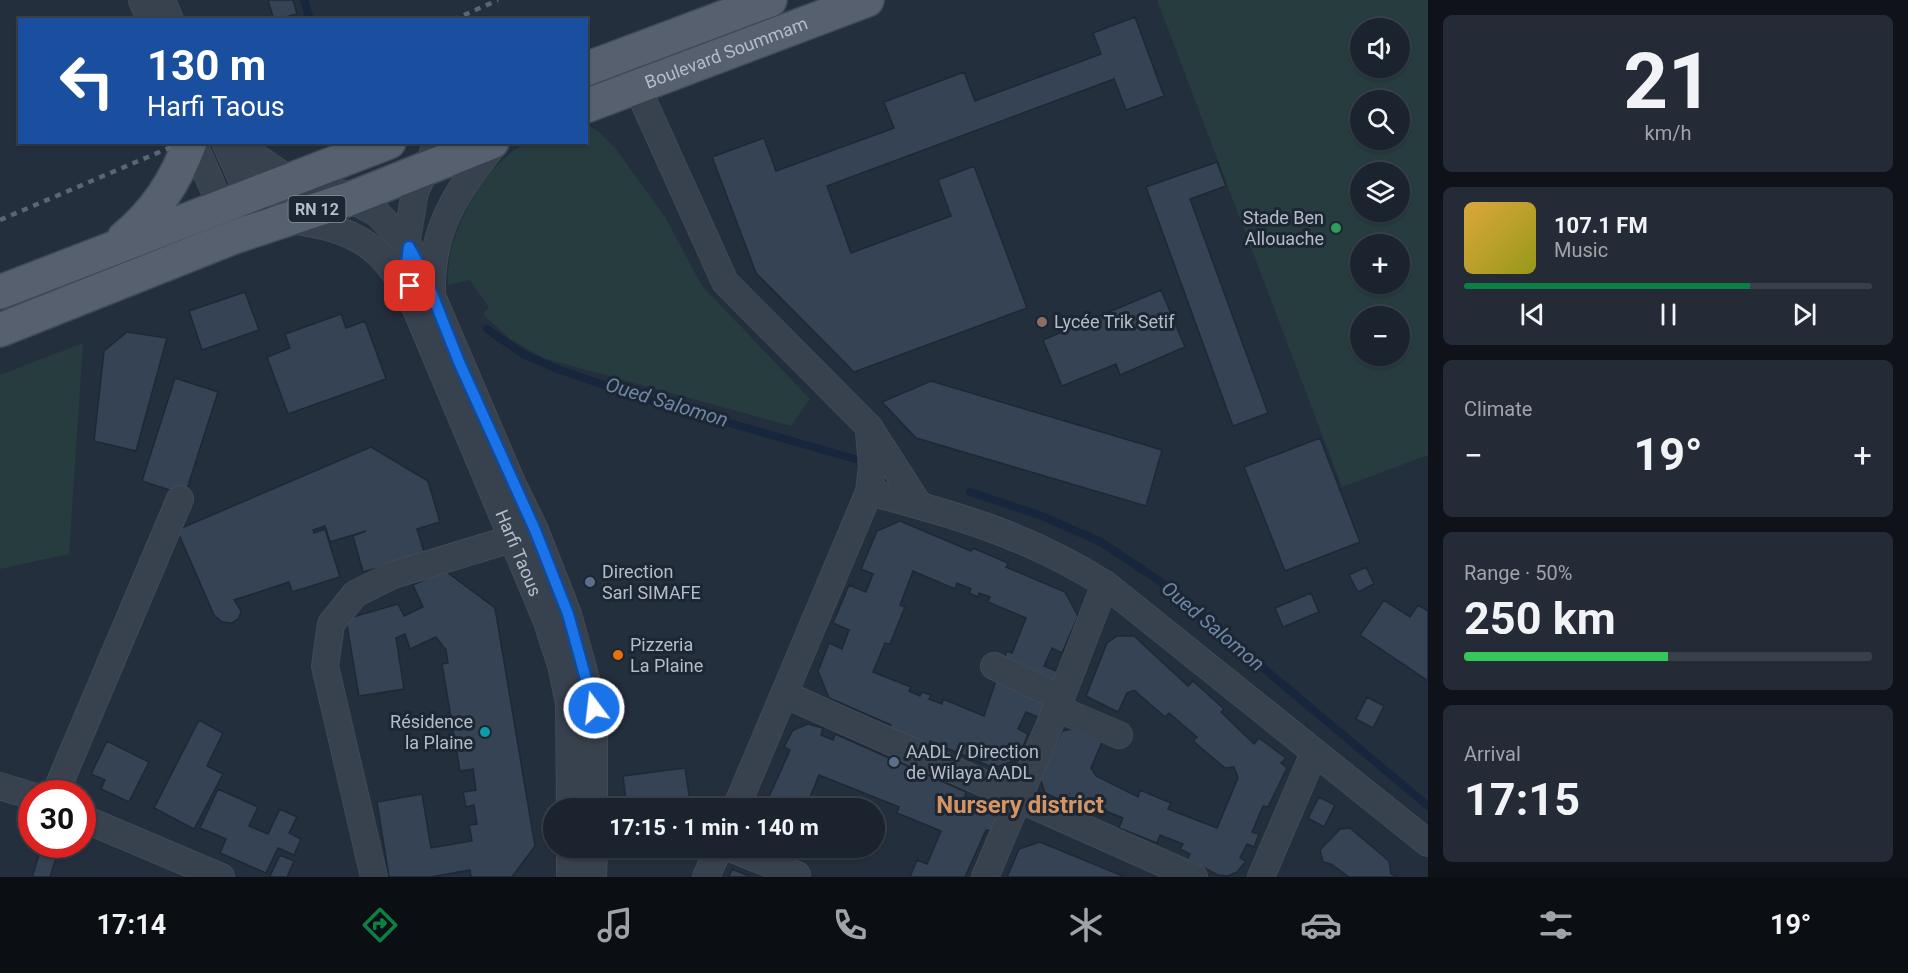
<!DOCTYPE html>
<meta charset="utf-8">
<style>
body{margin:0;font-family:Roboto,sans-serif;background:#242b36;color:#f1f3f6;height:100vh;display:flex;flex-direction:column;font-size:22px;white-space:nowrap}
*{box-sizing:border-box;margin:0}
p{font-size:20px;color:#a0a4aa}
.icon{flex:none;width:33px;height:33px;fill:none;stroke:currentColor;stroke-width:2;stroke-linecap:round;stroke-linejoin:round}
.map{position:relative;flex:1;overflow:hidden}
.drawer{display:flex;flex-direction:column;gap:15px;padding:15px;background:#0f1319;width:480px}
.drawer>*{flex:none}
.hud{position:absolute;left:18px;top:18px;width:570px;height:126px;border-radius:0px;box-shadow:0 2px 4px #0004,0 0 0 2px #39404a;background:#1a4fa0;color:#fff;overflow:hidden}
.tools{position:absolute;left:1350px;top:18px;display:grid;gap:12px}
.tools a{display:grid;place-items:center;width:60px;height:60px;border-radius:50%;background:#1b232e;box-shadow:0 2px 4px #0004,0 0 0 2px #39404a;font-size:30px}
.speed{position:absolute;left:18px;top:780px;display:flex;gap:12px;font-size:30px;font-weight:700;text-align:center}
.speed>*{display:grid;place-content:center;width:78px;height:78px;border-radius:50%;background:#1b232e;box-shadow:0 2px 4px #0004,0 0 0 2px #39404a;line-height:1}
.speed .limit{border:9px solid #d22;background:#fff;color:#111}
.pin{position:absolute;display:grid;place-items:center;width:51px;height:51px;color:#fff;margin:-26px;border-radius:12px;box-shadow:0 3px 9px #0006}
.me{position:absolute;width:66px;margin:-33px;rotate:345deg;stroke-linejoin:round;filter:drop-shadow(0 0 4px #0008)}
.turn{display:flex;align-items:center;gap:21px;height:126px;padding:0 30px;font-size:27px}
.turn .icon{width:78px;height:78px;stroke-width:2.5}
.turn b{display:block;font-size:42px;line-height:51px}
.big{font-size:45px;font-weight:700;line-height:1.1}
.drawer .widget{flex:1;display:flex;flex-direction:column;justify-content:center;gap:9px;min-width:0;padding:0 21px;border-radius:9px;background:#242b36}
.drawer .dial{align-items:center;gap:0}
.dial b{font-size:78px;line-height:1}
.song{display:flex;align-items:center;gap:18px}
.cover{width:72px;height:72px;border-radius:9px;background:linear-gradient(135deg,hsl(40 70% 55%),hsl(60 70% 35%))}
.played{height:6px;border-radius:3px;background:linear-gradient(90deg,#0b8043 70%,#39404a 70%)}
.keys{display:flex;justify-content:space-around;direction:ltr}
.heat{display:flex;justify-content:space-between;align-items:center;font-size:33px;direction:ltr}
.charge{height:9px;border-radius:4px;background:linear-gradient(90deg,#34c759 50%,#39404a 0)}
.trip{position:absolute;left:543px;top:798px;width:342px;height:60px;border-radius:30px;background:#1b232e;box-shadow:0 2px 4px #0004,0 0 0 2px #39404a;font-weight:700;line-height:60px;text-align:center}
.tab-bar{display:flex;height:96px;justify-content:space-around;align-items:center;background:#0b0e12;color:#a0a4aa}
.tab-bar .icon{width:42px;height:42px}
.tab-bar .active{color:#0b8043}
.tab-bar b{font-size:27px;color:#f1f3f6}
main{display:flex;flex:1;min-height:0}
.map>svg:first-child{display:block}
.green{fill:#263c3f;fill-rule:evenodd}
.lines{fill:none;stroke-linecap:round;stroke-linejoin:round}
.stream{stroke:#17263c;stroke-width:8}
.building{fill:#364354;stroke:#1f2835;stroke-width:1.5}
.minor-casing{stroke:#414a57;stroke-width:28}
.major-casing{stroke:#414a57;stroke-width:36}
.minor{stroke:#38414e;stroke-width:26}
.major{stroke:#56606e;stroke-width:33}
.rail{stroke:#5a6575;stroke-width:4.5;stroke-dasharray:6 6;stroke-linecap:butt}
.route-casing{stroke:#114b97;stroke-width:15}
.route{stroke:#1a73e8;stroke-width:10}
.leisure-dot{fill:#2e9e5b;stroke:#1d2633;stroke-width:2}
.education-dot{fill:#8d6e63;stroke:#1d2633;stroke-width:2}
.service-dot{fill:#5c6f8a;stroke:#1d2633;stroke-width:2}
.food-dot{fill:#e8710a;stroke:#1d2633;stroke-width:2}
.culture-dot{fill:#0f9aa8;stroke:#1d2633;stroke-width:2}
.labels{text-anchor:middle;stroke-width:6;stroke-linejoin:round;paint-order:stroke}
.shield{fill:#1d2633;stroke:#878f9c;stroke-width:1.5}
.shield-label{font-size:16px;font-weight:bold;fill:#b4bcc9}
.street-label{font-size:18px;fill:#b4bcc9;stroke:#1d2633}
.poi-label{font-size:18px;fill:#b4bcc9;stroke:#1d2633;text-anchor:start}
.water-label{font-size:20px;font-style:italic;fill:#6d86a8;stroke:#1d2633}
.district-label{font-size:24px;font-weight:bold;fill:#d59563;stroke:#1d2633}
</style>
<main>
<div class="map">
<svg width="1428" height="877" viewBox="0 0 1428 877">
<rect width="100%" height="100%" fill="#242f3e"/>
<path class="green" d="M1157,0h271v455l-86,32zM1360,28h40v40h-40zM1360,100h40v40h-40zM1360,172h40v40h-40zM1360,244h40v40h-40zM1360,316h40v40h-40z
M587,125l11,6 17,17 50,69 37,69 108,113 -19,27 -248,-68 -33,-19 -27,-25 6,-7 -19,-27 -22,5c-4,-46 35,-123 79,-142 12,-5 45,-1 59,-1z
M83,343l-14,211 -69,15v-194z"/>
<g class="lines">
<path class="stream" d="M304,0l6,20
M487,329l36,25 37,16 82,28 213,61
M970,492l72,24 59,26 57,38 270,226"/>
</g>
<path class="building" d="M268,0h25l4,14 -23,6z
M1135,17l29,79 -38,14 -12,-31 -287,107 24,67 100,-37 -13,-36 36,-14 53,142 -173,64 -98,-99 -44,-116 52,-19 12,33 118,-43 -10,-26 80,-30 11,29 126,-47 -8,-21z
M1217,162l9,24 -36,13 78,214 -35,13 -87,-239z
M1161,290l24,57 -65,28 -4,-11 -54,22 -19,-46z
M245,292l14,38 -57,20 -13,-39z
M341,314l5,14 19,-7 21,58 -98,35 -21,-57 23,-9 -5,-14z
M127,332l40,6 -31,113 -42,-10 10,-90z
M175,378l43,14 -33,103 -43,-14z
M931,381l231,69 -16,56 -230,-68 -34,-36z
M1320,438l40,104 -75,29 -41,-104z
M371,447l57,34 12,41 -23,7 8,26 -62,17 -10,-36 13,-5 -36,11 -5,-16 -12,4 1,3 11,-4 15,48 -48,15 -3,-10 -55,18 7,11 -2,7 -7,5 -10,-1 -8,-7 -37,-85z
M900,521l71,30 2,-3 35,15 -2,4 59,25 13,24 -16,37 -10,-5 -8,18 15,6 -7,16 -50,-24 5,-13 5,2 14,-35 -38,-16 2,-5 -11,-4 -1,4 -9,-4 2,-4 -14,-6 -2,6 -42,-18 -13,34 5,2 -15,37 -5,-1 -12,29 38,15 -2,4 11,5 2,-4 9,3 -2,4 13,5 1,-5 41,17 15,-44 50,24 -9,22 -14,-6 -8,17 10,5 -10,25 -24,9 -64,-27 -1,4 -39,-16 1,-4 -62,-27 -11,-27 11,-28 13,6 7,-19 -16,-7 16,-38 17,7 7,-18 -12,-5 16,-38z
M1366,567l8,17 -16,8 -9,-17z
M444,570l51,38 40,238 -23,31h-41l-1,-7 -39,7h-42l-12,-75 45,-8 9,54 41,-7 -3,-16 8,-1 -3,-19 -8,2 -3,-15 13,-2 -3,-21 -13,2 -18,-107 6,-1 -2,-13 -10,-13 -26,12 -5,-15 -9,4 8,51 -45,7 -13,-77 52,-15 6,12 19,-9 -10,-22z
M1311,593l8,19 -36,15 -8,-19z
M1384,600l26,17 8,-12 10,6v70l-68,-46z
M1117,636h17l54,50 5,-5 31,28 -3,3 33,32 5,-6 27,20 -5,5 6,5 -19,39 -5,-1 -11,26 7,2 -5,13 -7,-3 -7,14 6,3 -9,11 -9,4 -10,-1 -31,-16 3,-5 -10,-5 3,-5 -23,-9 -3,8 -38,-15 4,-10 -35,-14 -2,8 -41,-19 -5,-15 22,-47 10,-2 30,13 -11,26 5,8 42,21 2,-7 31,13 -3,6 49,19 21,-50 -4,-11 -9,1 -32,-27 4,-4 -28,-24 -4,4 -31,-27 -7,3 -9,19 -32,-16 21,-53z
M1367,697l17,9 -11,22 -17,-9z
M199,720l24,13 -16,33 16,8 -29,55 -40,-21z
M808,724l15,4 -2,7 12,5 2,-6 131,58 -2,6 12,4 3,-7 14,11 3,13 -2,12 -8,-1 -21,47h-55l7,-17 10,4 14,-33 -44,-18 2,-6 -80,-32 -13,32 5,1h-47l26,-58 -6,-3 9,-17z
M107,741l42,21 -20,40 -28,-13 4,-9 -14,-6z
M685,768l6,40h-64l-4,-32z
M218,789l40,18 -9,19 19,8 12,-25 17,8 -8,16 12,6 -7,16 -16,-7 -12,25 -46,-20 6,-14 -26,-11z
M1319,797l16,8 -11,22 -16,-9z
M1350,828l39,33 2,13 7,3h-49l-18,-13 -8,-2 -3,-12 20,-21z
M1040,842l85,35h-118l12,-28z
M756,848h35l-5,11z
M40,852l16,6 -6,19h-18z
M280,855l14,6 -7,16h-14l-3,-1z
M732,869l19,8h-22z"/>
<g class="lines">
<defs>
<g id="minor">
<path d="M142,0l8,20"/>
<path d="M162,0l8,20"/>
<path d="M637,87l88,195 144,145 50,78"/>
<path d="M193,142l35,80"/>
<path d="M225,142l32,71"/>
<path d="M234,142l56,38 50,13 38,21 31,33 20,41"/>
<path d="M496,142c-40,50 -66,87 -64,154l80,187 23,47 33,84 26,94v100"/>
<path id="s1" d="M290,220c67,9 95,26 126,89l130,310 15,46 8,38 1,105"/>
<path d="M408,253l-1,-14 8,-47 23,-50"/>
<path d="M869,492l3,-26 -3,-34"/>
<path d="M994,666l67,32"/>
<path d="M784,694l410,183"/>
<path d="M1056,708l63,27"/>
<path d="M0,786l32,10"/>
<path d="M55,794l125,-295"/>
<path d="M736,808l133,-316c88,23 158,43 236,92l323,259"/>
<path d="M82,818l139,59"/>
<path d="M570,848v29"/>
<path d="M730,848l67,27"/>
<path d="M374,877l-49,-211 6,-42 24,-30 38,-19 118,-36"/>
<path d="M593,877l1,-29"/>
<path d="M706,877l13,-29"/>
<path d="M985,877l76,-179 44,-114"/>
<path d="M1261,877l53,-124"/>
</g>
<g id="major">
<path d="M586,69l184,-69"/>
<path id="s2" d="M586,106l281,-106"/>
<path d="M124,238c32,-26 52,-57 66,-96"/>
<path d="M0,292l389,-150"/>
<path d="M0,330l234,-93 118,-39 140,-56"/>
</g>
</defs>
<use href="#minor" class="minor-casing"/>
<use href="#major" class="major-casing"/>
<use href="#minor" class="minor"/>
<use href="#major" class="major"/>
<path class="rail" d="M453,20l45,-20
M0,220l183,-78"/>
</g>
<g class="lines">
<defs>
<path id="route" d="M410,286l-3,-24 2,-15 17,32 33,83 76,168 33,84 26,94"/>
</defs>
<use href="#route" class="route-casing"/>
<use href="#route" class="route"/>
</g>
<circle class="leisure-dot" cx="1336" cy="228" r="6"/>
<circle class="education-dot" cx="1042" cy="322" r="6"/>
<g class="service-dot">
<circle cx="590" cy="582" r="6"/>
<circle cx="894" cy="762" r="6"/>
</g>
<circle class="food-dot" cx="618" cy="655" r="6"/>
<circle class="culture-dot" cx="485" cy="732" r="6"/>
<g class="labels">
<rect class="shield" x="288.5" y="196" width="57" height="26" rx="4.5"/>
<g class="shield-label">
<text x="317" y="215">RN 12</text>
</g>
<g class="street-label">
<text dy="6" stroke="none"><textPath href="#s2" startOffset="150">Boulevard Soummam</textPath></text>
<text dy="6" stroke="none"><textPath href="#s1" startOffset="428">Harfi Taous</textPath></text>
</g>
<g class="poi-label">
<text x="1324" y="224" text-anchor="end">Stade Ben<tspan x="1324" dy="21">Allouache</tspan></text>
<text x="1054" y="328">Lycée Trik Setif</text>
<text x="602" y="578">Direction<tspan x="602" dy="21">Sarl SIMAFE</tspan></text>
<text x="630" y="651">Pizzeria<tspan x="630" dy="21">La Plaine</tspan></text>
<text x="473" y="728" text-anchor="end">Résidence<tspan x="473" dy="21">la Plaine</tspan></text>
<text x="906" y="758">AADL / Direction<tspan x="906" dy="21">de Wilaya AADL</tspan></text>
</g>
<g class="water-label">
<text transform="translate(667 402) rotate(17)" y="7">Oued Salomon</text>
<text transform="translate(1213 626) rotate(40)" y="7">Oued Salomon</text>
</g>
<g class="district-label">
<text x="1020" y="813">Nursery district</text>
</g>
</g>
</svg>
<div class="tools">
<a><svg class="icon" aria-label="sound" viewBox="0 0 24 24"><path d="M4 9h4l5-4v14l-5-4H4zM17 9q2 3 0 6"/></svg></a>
<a><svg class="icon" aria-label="search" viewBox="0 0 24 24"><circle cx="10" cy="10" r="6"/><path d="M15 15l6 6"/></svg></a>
<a><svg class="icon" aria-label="layers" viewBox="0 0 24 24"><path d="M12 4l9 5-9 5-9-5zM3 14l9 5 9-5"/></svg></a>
<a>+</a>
<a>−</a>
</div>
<div class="speed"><div class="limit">30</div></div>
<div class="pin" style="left:410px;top:286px;background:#d93025"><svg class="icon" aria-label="arrive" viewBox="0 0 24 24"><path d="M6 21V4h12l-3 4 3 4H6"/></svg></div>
<svg class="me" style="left:594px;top:708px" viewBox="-20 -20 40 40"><circle r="17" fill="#1a73e8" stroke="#fff" stroke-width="3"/><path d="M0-11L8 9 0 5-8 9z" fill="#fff"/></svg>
<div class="trip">17:15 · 1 min · 140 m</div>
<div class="hud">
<div class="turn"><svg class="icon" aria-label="left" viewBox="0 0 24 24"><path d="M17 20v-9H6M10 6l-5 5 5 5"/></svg><div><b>130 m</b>Harfi Taous</div></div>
</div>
</div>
<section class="drawer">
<div class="widget dial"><b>21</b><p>km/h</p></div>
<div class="widget">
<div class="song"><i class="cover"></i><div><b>107.1 FM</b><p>Music</p></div></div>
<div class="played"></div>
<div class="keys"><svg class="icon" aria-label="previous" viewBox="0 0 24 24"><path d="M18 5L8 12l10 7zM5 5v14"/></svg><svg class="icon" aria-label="pause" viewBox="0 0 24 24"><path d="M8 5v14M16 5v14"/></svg><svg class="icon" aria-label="next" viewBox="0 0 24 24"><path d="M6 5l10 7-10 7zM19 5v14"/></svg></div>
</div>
<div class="widget"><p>Climate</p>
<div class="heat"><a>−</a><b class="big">19°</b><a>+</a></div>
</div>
<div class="widget"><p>Range · 50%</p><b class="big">250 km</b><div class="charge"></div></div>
<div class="widget"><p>Arrival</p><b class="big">17:15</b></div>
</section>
</main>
<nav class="tab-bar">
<b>17:14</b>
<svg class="icon active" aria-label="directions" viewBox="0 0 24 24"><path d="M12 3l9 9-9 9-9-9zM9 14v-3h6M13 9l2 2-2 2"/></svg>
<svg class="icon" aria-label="music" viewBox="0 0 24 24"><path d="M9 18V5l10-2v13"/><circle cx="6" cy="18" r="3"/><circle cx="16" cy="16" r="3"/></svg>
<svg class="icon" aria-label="phone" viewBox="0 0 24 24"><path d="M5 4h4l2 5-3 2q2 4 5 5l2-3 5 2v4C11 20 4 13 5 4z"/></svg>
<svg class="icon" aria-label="climate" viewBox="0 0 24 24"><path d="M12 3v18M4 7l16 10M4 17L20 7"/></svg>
<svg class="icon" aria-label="car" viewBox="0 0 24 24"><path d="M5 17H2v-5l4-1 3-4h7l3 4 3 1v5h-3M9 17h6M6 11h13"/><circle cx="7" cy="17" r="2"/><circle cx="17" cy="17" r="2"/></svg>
<svg class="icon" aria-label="filters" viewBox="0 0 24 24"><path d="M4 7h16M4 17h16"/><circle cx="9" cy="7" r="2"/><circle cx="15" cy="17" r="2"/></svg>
<b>19°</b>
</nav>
